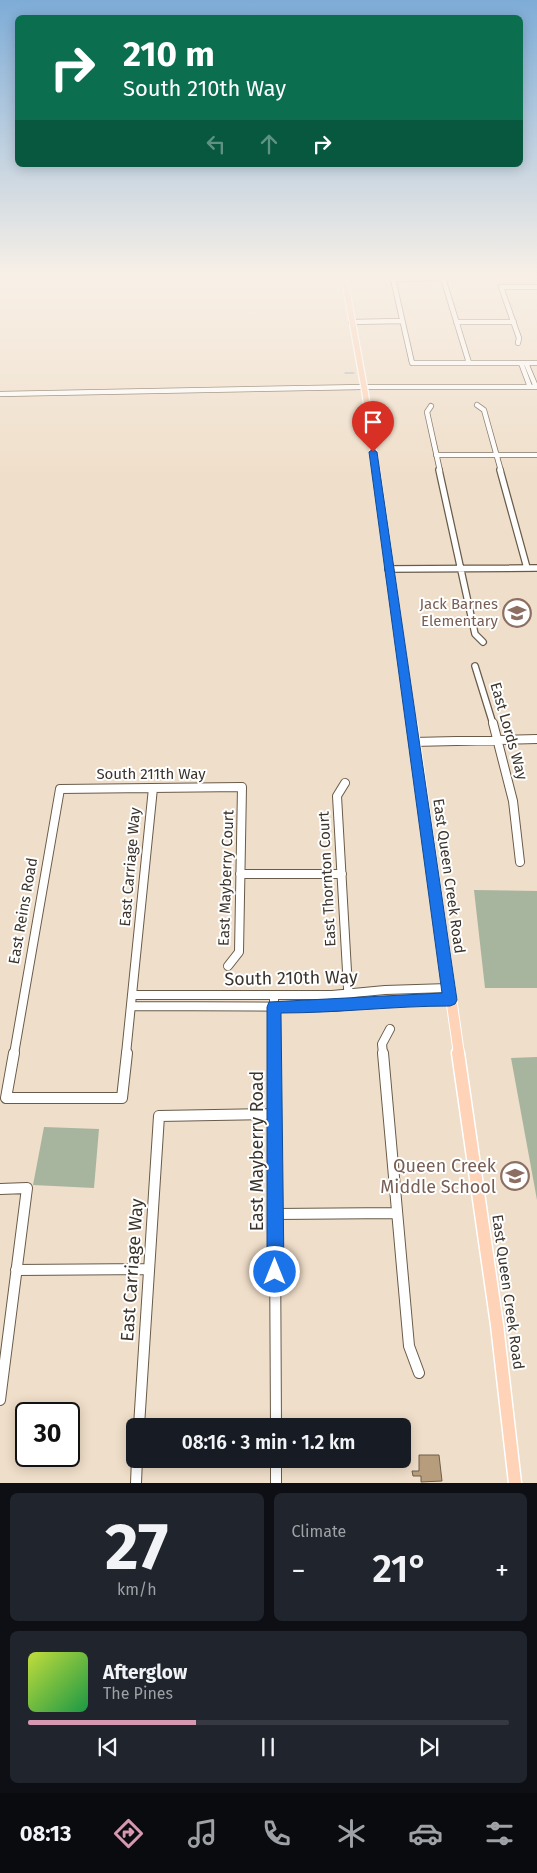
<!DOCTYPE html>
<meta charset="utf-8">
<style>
body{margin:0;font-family:"Fira Sans",sans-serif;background:#20242c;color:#f1f3f6;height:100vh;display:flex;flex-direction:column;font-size:19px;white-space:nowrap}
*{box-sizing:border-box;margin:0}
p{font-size:16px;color:#9ea1a6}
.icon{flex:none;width:28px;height:28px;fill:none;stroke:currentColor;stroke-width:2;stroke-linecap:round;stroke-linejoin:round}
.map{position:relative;height:1483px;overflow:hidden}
.details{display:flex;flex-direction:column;gap:10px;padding:10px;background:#0d0f14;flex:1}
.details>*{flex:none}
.banner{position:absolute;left:15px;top:15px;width:508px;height:152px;border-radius:8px;box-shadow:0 2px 12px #0003;background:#0b6e4f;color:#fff;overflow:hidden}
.speed{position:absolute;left:15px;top:1402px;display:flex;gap:10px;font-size:25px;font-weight:700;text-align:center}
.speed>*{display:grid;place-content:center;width:65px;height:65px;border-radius:50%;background:#171b24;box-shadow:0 2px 12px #0003;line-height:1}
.speed .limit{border:2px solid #111;border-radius:8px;background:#fff;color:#111}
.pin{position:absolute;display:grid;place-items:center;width:42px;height:42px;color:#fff;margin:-51px -21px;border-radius:50% 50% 50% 0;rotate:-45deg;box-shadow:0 0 5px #0007}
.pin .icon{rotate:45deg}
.me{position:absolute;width:55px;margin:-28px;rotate:0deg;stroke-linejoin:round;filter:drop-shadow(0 0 4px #0008)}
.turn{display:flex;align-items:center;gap:18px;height:105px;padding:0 25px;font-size:22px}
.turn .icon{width:65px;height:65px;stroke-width:2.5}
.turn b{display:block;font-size:35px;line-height:42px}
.lanes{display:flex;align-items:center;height:48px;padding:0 25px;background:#0003;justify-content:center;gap:25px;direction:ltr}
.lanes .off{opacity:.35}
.big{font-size:38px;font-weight:600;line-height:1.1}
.details .widget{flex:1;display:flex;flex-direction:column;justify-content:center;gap:8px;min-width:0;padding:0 18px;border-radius:8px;background:#20242c}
.details .dial{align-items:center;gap:0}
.dial b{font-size:65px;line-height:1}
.song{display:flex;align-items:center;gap:15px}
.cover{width:60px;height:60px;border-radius:8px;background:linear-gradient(135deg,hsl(70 70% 55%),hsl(140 70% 35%))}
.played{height:5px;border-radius:2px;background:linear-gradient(90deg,#d698b1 35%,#363941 35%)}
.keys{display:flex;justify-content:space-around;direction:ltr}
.heat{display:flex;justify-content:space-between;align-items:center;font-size:28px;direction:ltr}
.details .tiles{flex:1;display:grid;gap:10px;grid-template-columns:1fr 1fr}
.widget:last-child{grid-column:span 2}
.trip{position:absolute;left:126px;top:1418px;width:285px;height:50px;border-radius:8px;background:#171b24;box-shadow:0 2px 12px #0003;font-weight:600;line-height:50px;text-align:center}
.menu{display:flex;height:80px;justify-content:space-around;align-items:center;background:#090b0e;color:#9ea1a6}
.menu .icon{width:35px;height:35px}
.menu .current{color:#d698b1}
.menu b{font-size:22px;color:#f1f3f6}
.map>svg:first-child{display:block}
.green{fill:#a7b59f}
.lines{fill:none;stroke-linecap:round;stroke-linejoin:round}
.stream{stroke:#7fa1bd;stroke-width:1}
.building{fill:#b79d7b;stroke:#6d5f4d}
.minor-far3-casing{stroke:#695b49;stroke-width:6}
.minor-far2-casing{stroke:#695b49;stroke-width:8}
.minor-far1-casing{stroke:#695b49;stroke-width:10}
.minor-casing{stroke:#695b49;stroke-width:12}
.major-far3-casing{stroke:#fff;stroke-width:8}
.major-far2-casing{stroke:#fff;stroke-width:9}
.major-far1-casing{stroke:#fff;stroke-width:12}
.major-casing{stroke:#fff;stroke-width:15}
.minor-far3{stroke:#fff;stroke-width:4.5}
.minor-far2{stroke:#fff;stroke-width:5.5}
.minor-far1{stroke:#fff;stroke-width:8}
.minor{stroke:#fff;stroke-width:10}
.major-far3{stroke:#fed3b7;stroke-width:5.5}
.major-far2{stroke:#fed3b7;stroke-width:8}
.major-far1{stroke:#fed3b7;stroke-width:10}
.major{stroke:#fed3b7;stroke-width:12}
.route{fill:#1a73e8;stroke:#114b97}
.labels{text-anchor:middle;stroke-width:4;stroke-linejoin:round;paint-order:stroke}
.education-label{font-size:15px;fill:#785e54;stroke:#fff;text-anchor:end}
.street-label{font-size:15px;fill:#3b342c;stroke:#fff}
.near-street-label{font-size:18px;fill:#3b342c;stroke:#fff}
.near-education-label{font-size:18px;fill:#785e54;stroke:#fff;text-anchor:end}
</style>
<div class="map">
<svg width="537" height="1483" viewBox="0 0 537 1483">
<rect width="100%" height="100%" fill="#efdec9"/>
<path class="green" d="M474,890l63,1v97h-52z
M537,1057v143l-26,-142z
M44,1127l55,2 -5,59 -61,-3z"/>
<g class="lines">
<path class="stream" d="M330,278h11
M345,373h9"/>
</g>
<path class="building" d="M419,1455h20l3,26 -21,1v-6h-8l-1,-5h7z"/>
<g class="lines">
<defs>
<path id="minor-far3" d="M443,278l26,85h-57l-19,-84z
M351,322l51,-1
M456,322h58
M518,343l1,-5 -18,-51h36
M469,363h68
M521,363l9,24
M526,363l10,24
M0,394l362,-7h175
M477,405l7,5 17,61
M431,406l-4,6 13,59
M436,455h101"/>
<path id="minor-far2" d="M439,470l36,164 8,8
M500,470l27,98
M388,569l149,-1
M475,666l18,58"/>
<path id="minor-far1" d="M493,723l20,78 7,61
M413,742l124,-3
M345,783l-8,13 12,210
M240,874h102
M134,995h198l53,-5 63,-2
M274,995v59
M133,1006l200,1 74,-7 43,-1
M14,1054l46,-265 182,-2 -3,165 -11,14
M126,1054l27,-266
M383,1054l-1,-10 8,-15"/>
<path id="minor" d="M14,1053l-8,45h116l5,-45
M274,1053l2,373
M383,1053l26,293 10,27
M0,1189l27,-1 -27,212
M275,1214l122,-1
M16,1270l133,-1
M139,1426l20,-310 115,-2
M276,1459v24
M136,1483l1,-24"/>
<path id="major-far3" d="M344,276l21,116 11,79"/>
<path id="major-far2" d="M376,470l36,254"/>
<path id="major-far1" d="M412,723l47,331"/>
<path id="major" d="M458,1053l39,272 18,158"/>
</defs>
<use href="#minor-far3" class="minor-far3-casing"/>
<use href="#minor-far2" class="minor-far2-casing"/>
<use href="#minor-far1" class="minor-far1-casing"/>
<use href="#minor" class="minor-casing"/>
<use href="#major-far3" class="major-far3-casing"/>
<use href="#major-far2" class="major-far2-casing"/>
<use href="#major-far1" class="major-far1-casing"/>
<use href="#major" class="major-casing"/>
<use href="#minor-far3" class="minor-far3"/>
<use href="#minor-far2" class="minor-far2"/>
<use href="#minor-far1" class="minor-far1"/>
<use href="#minor" class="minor"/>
<use href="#major-far3" class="major-far3"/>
<use href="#major-far2" class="major-far2"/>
<use href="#major-far1" class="major-far1"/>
<use href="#major" class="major"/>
</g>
<linearGradient id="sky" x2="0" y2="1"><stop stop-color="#7eacd7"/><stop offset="0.57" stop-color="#f8f0e7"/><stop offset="1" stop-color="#f8f0e7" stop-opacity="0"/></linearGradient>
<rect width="537" height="483" fill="url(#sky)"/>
<path class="route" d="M373,449l4,3 80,548 -2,4 -5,2c-56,0 -112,7 -169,7l3,259 -3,6 -6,3 -6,-3 -2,-6v-265l2,-5 173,-9 -73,-541z"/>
<defs>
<symbol id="school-ring" viewBox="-11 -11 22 22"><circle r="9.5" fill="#fff" stroke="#8d6e63" stroke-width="1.5"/><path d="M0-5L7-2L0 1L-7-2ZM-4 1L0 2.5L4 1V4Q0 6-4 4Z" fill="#8d6e63"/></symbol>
</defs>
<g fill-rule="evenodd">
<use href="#school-ring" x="501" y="597" width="32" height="32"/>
<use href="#school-ring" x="499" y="1160" width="32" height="32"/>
</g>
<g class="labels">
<g class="education-label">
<text x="498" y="609">Jack Barnes<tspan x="498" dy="17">Elementary</tspan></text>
</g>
<g class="street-label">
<text transform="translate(509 731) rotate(74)" y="5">East Lords Way</text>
<text x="151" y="779">South 211th Way</text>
<text transform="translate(130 867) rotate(-85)" y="5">East Carriage Way</text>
<text transform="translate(449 876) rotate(82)" y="5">East Queen Creek Road</text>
<text transform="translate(226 878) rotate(-88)" y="5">East Mayberry Court</text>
<text transform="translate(327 879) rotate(-93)" y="5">East Thornton Court</text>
<text transform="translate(23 911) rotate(-80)" y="5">East Reins Road</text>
<text transform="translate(508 1292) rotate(82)" y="5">East Queen Creek Road</text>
</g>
<g class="near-street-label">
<text transform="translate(291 978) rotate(-1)" y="6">South 210th Way</text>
<text transform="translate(257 1151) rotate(-90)" y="6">East Mayberry Road</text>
<text transform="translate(132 1270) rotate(-86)" y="6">East Carriage Way</text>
</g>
<g class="near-education-label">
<text x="496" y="1172">Queen Creek<tspan x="496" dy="21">Middle School</tspan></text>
</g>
</g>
</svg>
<div class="speed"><div class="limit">30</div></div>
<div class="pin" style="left:373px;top:452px;background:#d93025"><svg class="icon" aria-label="arrive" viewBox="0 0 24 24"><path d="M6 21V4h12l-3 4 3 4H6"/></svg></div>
<svg class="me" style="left:275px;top:1272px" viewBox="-20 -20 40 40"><circle r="17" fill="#1a73e8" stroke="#fff" stroke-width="3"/><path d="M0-11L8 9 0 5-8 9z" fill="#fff"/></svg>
<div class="trip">08:16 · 3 min · 1.2 km</div>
<div class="banner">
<div class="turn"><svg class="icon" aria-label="right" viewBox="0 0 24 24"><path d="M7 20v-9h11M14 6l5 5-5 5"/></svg><div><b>210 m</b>South 210th Way</div></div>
<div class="lanes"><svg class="icon off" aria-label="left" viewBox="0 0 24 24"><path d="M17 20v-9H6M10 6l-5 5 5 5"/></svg><svg class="icon off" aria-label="ahead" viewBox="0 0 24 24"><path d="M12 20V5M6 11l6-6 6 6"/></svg><svg class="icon" aria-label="right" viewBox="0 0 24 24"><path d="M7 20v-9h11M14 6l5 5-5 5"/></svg></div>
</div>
</div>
<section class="details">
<div class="tiles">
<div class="widget dial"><b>27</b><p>km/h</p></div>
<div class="widget"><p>Climate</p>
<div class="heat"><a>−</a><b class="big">21°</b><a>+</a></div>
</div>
<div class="widget">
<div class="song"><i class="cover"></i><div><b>Afterglow</b><p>The Pines</p></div></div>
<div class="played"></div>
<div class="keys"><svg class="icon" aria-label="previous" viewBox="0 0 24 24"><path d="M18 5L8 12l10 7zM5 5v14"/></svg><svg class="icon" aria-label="pause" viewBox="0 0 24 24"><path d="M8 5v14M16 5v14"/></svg><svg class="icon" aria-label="next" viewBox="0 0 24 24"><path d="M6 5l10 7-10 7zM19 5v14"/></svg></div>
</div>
</div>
</section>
<nav class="menu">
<b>08:13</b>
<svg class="icon current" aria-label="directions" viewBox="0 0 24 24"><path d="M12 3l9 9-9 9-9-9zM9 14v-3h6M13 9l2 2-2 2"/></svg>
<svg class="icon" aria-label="music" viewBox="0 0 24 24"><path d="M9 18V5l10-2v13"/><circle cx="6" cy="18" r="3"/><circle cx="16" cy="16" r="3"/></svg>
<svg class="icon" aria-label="phone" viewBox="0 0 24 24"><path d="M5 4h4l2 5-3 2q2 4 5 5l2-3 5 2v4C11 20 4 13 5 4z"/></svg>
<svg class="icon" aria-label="climate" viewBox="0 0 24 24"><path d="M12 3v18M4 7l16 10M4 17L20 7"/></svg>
<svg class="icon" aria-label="car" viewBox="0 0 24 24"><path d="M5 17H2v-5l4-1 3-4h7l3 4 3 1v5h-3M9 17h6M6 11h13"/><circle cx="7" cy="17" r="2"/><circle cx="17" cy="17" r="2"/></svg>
<svg class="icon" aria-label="filters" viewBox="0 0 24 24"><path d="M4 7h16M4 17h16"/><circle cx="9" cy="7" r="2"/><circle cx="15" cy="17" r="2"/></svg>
</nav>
